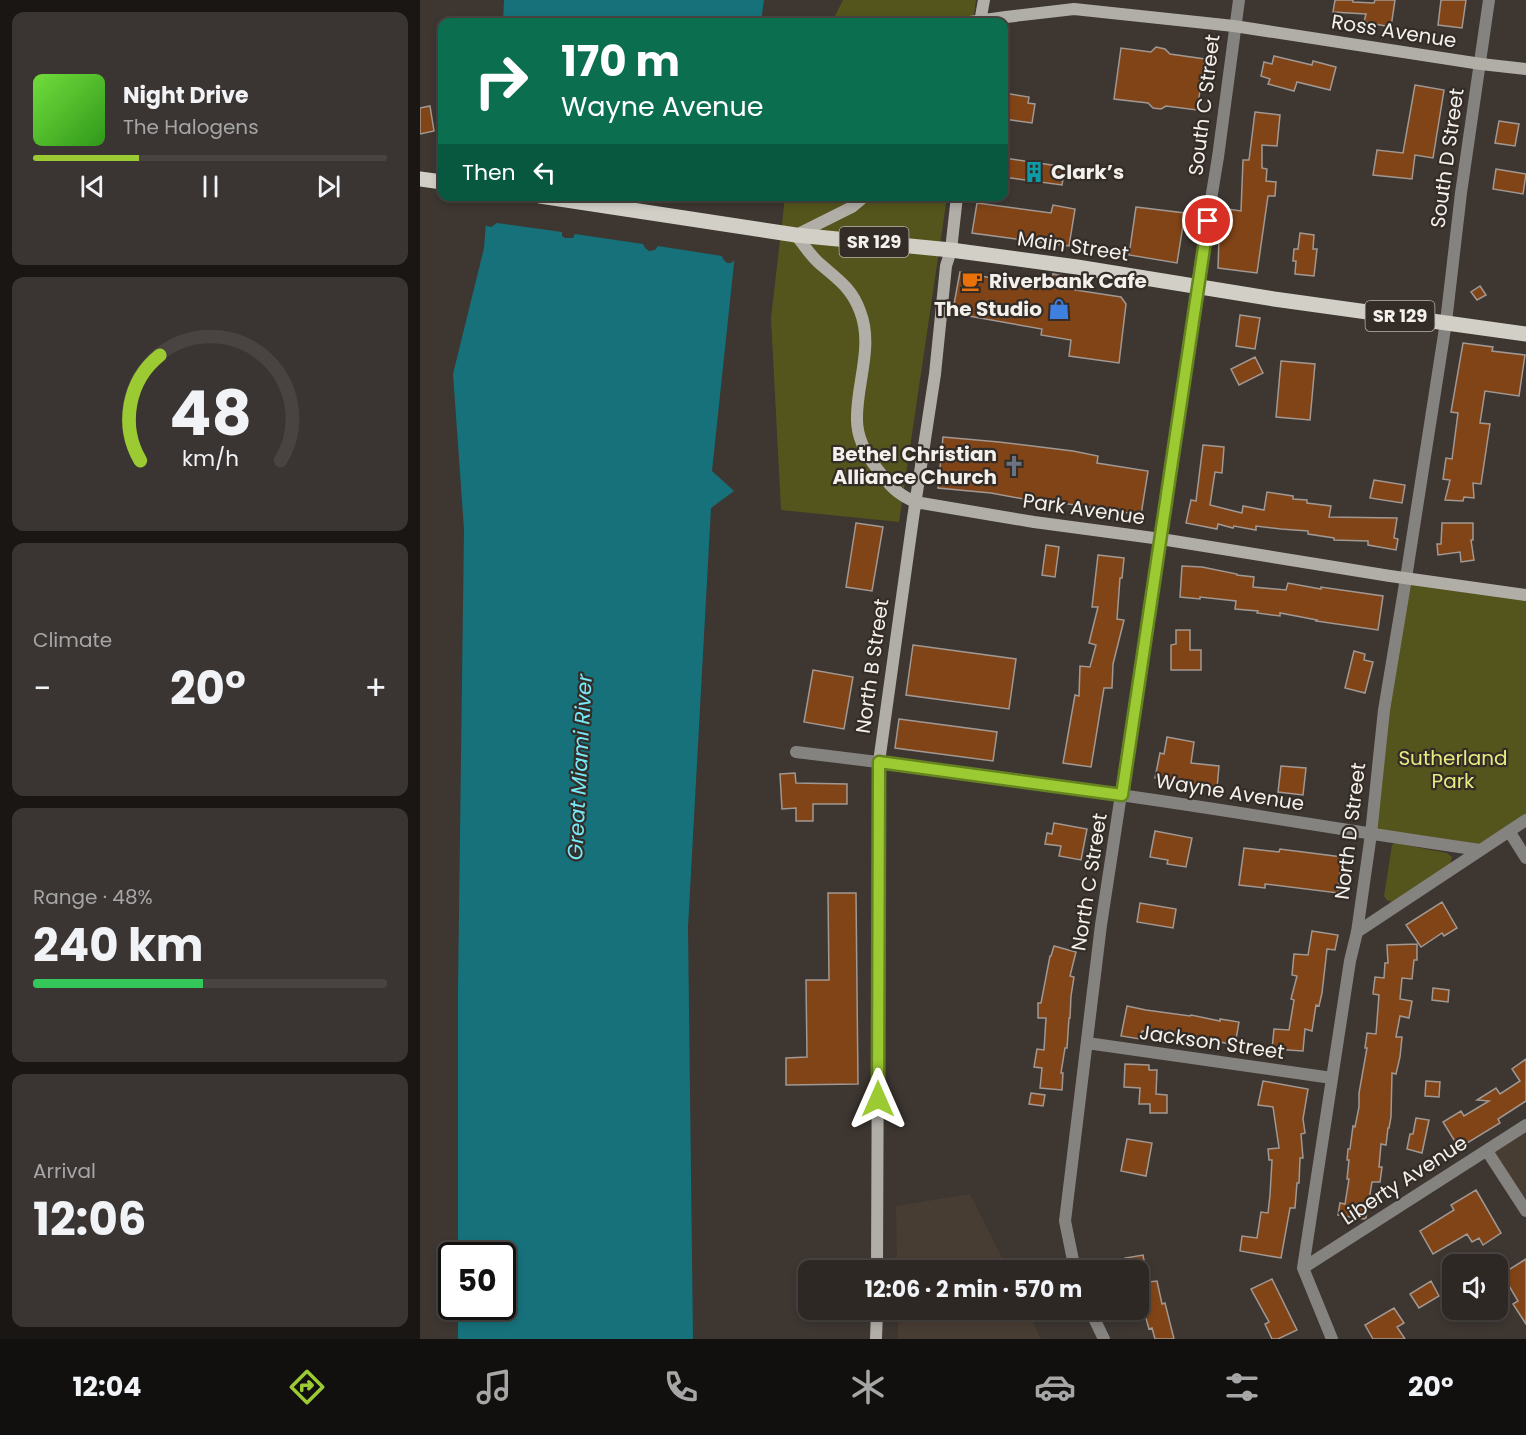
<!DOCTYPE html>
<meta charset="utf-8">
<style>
body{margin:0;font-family:Poppins,sans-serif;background:#3a3432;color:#f1f3f6;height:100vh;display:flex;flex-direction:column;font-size:22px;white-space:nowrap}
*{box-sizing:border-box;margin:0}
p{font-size:20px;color:#a7a6a7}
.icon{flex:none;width:33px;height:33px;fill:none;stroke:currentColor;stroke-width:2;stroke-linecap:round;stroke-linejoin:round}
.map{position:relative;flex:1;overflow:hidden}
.side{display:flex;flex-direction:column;gap:12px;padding:12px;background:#191614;width:420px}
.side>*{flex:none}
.guide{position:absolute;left:18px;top:18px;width:570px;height:183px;border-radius:12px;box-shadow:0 3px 9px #0003,0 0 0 2px #494442;background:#0b6e4f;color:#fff;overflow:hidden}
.fabs{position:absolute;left:1022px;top:1254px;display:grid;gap:12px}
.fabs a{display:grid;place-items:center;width:66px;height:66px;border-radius:12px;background:#2e2825;box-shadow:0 3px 9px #0003,0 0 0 2px #494442;font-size:30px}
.speed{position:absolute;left:18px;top:1242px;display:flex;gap:12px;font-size:30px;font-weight:700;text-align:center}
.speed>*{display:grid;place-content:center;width:78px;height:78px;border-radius:50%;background:#2e2825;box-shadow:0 3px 9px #0003,0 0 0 2px #494442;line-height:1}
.speed .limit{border:3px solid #111;border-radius:9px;background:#fff;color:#111}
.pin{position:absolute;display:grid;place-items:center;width:51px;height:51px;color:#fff;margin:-26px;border:3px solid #fff;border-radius:50%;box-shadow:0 2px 6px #0007}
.me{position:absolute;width:66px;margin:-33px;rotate:0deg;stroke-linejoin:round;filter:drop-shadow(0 0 4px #0008)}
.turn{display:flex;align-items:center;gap:21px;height:126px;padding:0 24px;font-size:27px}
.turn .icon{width:78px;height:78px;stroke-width:2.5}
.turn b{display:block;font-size:42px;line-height:51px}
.then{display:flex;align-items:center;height:57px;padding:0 24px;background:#0003;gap:12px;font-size:22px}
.big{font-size:45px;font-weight:700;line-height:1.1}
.side .card{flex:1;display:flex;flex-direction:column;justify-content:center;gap:9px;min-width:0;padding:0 21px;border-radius:12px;background:#3a3432}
.side .dial{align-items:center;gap:0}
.dial svg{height:156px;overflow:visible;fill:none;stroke:#494442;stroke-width:7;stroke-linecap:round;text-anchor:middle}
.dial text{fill:#f1f3f6;stroke:none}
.song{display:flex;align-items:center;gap:18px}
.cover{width:72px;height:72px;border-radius:9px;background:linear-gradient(135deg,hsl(100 70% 55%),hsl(110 70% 35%))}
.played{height:6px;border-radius:3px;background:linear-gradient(90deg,#9cca32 30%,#494442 30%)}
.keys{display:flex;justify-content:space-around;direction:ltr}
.heat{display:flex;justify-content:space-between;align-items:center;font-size:33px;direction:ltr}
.charge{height:9px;border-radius:4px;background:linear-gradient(90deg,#34c759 48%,#494442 0)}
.trip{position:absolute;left:378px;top:1260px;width:351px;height:60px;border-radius:12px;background:#2e2825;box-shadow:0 3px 9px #0003,0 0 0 2px #494442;font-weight:700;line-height:60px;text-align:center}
.tab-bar{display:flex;height:96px;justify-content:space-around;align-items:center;background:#12100f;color:#a7a6a7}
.tab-bar .icon{width:42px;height:42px}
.tab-bar .active{color:#9cca32}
.tab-bar b{font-size:27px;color:#f1f3f6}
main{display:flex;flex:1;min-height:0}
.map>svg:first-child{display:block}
.built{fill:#483d33}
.green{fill:#54551d}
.water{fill:#16717b}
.pier{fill:#3d3631}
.building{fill:#814417;stroke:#a19893;stroke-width:1.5}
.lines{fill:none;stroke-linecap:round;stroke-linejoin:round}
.minor{stroke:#858380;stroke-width:12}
.secondary{stroke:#b1aea8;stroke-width:12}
.primary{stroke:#d2cfc7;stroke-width:15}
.route-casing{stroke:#658320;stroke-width:15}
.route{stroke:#9cca32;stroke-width:10}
.labels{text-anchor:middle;stroke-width:4.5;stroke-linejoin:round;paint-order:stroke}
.shield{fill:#332c27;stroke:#bab5b1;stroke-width:1.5}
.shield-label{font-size:18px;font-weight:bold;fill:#f4f0ec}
.street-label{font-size:20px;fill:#f4f0ec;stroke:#332c27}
.poi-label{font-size:20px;font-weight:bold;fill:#f4f0ec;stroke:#332c27;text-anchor:start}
.park-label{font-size:20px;fill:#e8eb80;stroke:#332c27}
.water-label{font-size:21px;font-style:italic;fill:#78e9f8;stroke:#332c27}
</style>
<main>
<section class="side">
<div class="card">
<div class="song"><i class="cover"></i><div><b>Night Drive</b><p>The Halogens</p></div></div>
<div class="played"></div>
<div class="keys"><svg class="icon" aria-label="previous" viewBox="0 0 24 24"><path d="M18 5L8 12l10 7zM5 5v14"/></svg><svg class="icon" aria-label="pause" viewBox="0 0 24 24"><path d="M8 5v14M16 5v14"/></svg><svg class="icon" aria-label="next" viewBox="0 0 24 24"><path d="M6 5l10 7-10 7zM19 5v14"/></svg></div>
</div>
<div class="card dial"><svg viewBox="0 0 100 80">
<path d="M14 69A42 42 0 1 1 86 69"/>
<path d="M14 69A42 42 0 0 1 24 15" stroke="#9cca32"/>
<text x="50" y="56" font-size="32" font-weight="700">48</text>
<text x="50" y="72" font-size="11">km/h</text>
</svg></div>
<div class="card"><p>Climate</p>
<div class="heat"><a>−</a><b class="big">20°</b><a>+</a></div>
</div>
<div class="card"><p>Range · 48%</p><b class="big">240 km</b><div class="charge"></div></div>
<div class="card"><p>Arrival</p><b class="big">12:06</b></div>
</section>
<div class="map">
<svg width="1106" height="1339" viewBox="0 0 1106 1339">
<rect width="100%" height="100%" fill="#3d3631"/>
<path class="built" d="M1106,1125v86l-39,-60z
M550,1194l38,76h-111l-1,-64z
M478,1310h129l14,29h-143z"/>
<path class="green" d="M423,0h133l-3,22h-141z
M365,197h162l-48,325 -118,-12 -10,-192z
M986,578l120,17v225l-46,30 -109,-16z
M975,843l52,10 5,4 -2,7 -58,38 -5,-2 -3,-4 8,-51z"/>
<path class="water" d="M84,0h260l-3,22h-258z
M68,197h253l-29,274 22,20 -23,17 -23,419 5,412h-235v-32l44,-1v-50l-44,-1v-266l6,-460 -11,-155 31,-126z"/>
<path class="pier" d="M65,196h259l-7,62 -6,5h-4l-4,-4 -1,-3 -64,-10 -3,4 -6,1 -4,-3 -2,-4 -68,-10 -2,4h-8l-3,-2v-4l-65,-9 -6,4 -4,-1 -4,-3z"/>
<path class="building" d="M915,0h18v2l21,1 1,-3h20l-4,27 -27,-5 2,-8 -33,-2z
M1021,0h25l-4,28 -24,-3z
M736,47l9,2 5,5 35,5 -8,51 -31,-4 -5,3 -8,-1 -5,-5 -34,-4 7,-51 30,4z
M854,56l38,9 1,-4 23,6 -6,23 -33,-8 -3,9 -26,-7 2,-5 -9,-3 3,-14 8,2z
M995,85l29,5 -11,68 -18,-3 -3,24 -39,-4 4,-25 26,3z
M584,93l25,4 -1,6 7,1 -3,19 -28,-4z
M10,106l4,25 -14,3v-26z
M835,112l25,3 -3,31 -15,-1v23l5,1 -1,12 10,1 -1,14h-7l-11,77 -39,-5 1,-30 4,1 5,-30 13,2 2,-51h6z
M1079,121l20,3 -4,22 -20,-3z
M584,158l61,9 -3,18 -58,-8z
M1076,169l30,5 -3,20 -30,-5z
M557,203l74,10 2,-8 22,4 -6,37 -97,-13z
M716,207l49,6 -8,50 -48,-8z
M880,233l14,2 -1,14h4l-3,27 -19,-2 1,-13h-3l1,-12h4z
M540,272l90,17 3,-15 25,5 -3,11 46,7 5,7 -7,59 -50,-7 2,-16 -30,-5 1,-6 -79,-14h-11z
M1060,286l6,9 -9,5 -6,-8z
M820,315l20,3 -5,31 -19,-3z
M1043,343l30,4 -1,4 33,4 -6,41 -34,-5 -5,32 10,1 -9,60 -8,-1 1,15 -10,-1 -1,4 -18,-1 5,-20 -7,-1 3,-21 6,1 6,-46 -7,-1z
M835,357l8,16 -24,12 -8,-16z
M861,361l34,3 -5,56 -34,-3z
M523,437l56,5 74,9 25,5 -1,7 51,8 -7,44 -112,-17v2l-38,-7 -53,-5z
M783,445l21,2 -2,26 -7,-1 -5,33 32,8 1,-7 21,4 3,-18 26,4v3l14,1v3l24,3 -2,11 68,1 -3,20 4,1 -2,11 -28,-5v-4l-34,-1v-2l-26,-4v-3l-27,-2 -25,-3v4l-22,-4 -1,2 -15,-4 -1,5 -31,-6 5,-23 5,1z
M954,480l31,5 -3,18 -32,-5z
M436,523l27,4 -11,64 -26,-4z
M1022,523h31v17h-2l3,20 -13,2 -1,-10 -22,3 -1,-11h4z
M626,545l13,2 -4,30 -13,-2z
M678,555l26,3 -2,20h-2l-3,41 7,1 -11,44 -1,24h-8l-13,79 -28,-4 12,-68 4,1 1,-30 10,1 6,-22 -7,-2 9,-36h-6z
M762,566l20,1 35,7v1l17,2 -1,10 33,3 2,-7 33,6v-2l62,9 -5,34 -62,-9 1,-1 -37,-7v3l-23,-3 1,-2 -23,-2 1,-8 -36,-4v2l-20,-2z
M756,630h14v20h11v20h-30v-25l5,-1z
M493,645l103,14 -7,50 -103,-14z
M934,651l11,3 -1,6 9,2 -8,31 -20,-5z
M393,670l40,7 -9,52 -40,-7z
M479,719l98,13 -4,29 -98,-13z
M747,737l27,5 -3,21 28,3 -2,22 -24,-2 -38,-8 5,-25 4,1z
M861,766l25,2 -3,27 -25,-3z
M375,773l1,10 51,1v20h-34v17h-17v-13l-14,1 -2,-35z
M634,823l33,6 -6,31 -22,-4 2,-10 -16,-2 2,-11 5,1z
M735,831l37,7 -6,29 -19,-3 1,-4 -18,-3z
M824,848l35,4 1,-3 62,8 -4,36 -73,-9v4l-26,-3z
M408,893h28l2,191 -72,1v-27l21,-1 -1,-77h23z
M1022,902l15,26 -13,8 -2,-3 -21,14 -15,-22z
M720,903l36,6 -3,19 -36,-6z
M892,931l26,4 -3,15 -8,-1 -5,44 -3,13 -3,-1 -4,26 -7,-2 -2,22 -31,-2 2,-20 15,1 5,-30 -3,-1 6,-23 -5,-1 2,-21 14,1z
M997,944v16h-3l-2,19 -10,-1 -2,21 12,2 -3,17 -9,-2 -4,21h6l-2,20 -4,17 -4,-1 -1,44 -2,11h-1l-2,17 -5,-1 -2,23h3l-2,15h-8l-6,36 -2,1 -26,-4 2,-12 5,1 4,-25h-2l2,-19h-2l1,-11h2l3,-23 2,1 4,-20v-14l8,-45h-2l2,-15 9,1 3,-39 -6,-1 2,-17 9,1 1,-15h3l-1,-18z
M634,946l22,6 -6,24 4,1 -3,19 -1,22h-1l-2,30h-2l-4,25h2l-1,17 -22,-2 2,-20 -8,-1 3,-18 7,1 2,-32h-8v-15h3l9,-47h1z
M1013,988l16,2 -1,12 -16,-2z
M707,1006l19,4 44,6 1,-1 29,6v-2l19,3 -4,23 -59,-12v2l-34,-4 -2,8 -19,-3z
M1106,1059v42l-28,18 2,4 -41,25 -16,-26 18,-11 3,5 25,-15 -12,-1 19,-12 4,6 20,-13 -8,-12z
M705,1064l24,1v5h8l-1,24 11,1v18h-17v-9h-11l1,-16 -16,-1z
M843,1081l45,8 -5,30 2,14 -4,1 2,24h-3l-1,25h-2l-2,25h-5l-9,50 -41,-7 2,-15 15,2 4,-26 7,1 2,-18 2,-35h-3l-1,-11 11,-1 -6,-41 -15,-2z
M1006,1081l14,1 -1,15 -14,-1z
M611,1093l14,2 -2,11 -14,-2z
M996,1118l13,2 -7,33 -15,-4 3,-15h3z
M707,1139l25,4 -6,33 -25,-5z
M1056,1190l25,43 -18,12 -4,-7 -7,4 -5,-8 -34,20 -13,-23 34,-21 -3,-5z
M723,1255l5,27 9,-1 5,23 3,-1 9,36h-19l-3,-11 -3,1 -7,-25h-4v-34h-11l-2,-12z
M1106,1259v65l-13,-20 5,-3 -16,-27z
M852,1279l25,51 -19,9h-6l-7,-15 4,-2 -18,-33z
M1011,1281l8,15 -20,12 -9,-14z
M974,1308l10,15 -7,4 8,12h-32l-8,-14z"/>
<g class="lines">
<path class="minor" d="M376,752c108,13 216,27 324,43 121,17 240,38 360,55
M1089,831l17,27
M937,932l169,-112
M667,1043l245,35
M1067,1151l39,60
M883,1268l223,-143
M655,1270l-10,-49 36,-296 83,-542 16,-117 18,-109 21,-157
M670,1310l14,29
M912,1339l-29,-71 47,-307 7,-29 14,-98 13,-124 22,-132 40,-256 15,-129 28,-193"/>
<path class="secondary" d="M550,22l36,-5 68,-8 160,17 247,38 45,5
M560,22l4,-22
M445,196l-13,11 -56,28c7,9 14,20 23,28 18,16 32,24 41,48 14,36 -4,73 -3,109 0,18 10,36 21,50 13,17 18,23 37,32l119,20 127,17 229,37 136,19
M457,1270l2,-508 34,-244 22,-144 11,-108 5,-16 6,-54
M456,1339l1,-29"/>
<path class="primary" d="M0,179l22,3
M120,196l256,39 155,15 126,17 197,32 252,35"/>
</g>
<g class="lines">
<defs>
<path id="route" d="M458,1099l1,-337 243,33 86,-574"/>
</defs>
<use href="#route" class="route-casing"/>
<use href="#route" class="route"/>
</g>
<defs>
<symbol id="building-bare" viewBox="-9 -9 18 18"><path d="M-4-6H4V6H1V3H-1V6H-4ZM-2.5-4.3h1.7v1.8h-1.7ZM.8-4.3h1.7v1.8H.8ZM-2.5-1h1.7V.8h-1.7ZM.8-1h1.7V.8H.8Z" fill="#0f9aa8" stroke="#332c27" stroke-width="2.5" paint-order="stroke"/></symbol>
<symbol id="cafe-bare" viewBox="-9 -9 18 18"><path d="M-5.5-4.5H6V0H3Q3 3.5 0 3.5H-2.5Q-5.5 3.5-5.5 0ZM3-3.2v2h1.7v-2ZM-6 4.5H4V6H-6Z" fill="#e8710a" stroke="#332c27" stroke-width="2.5" paint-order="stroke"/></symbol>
<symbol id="shop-bare" viewBox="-9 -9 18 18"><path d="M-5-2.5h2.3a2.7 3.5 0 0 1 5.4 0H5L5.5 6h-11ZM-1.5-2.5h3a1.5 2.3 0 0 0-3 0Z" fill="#3f7fe0" stroke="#332c27" stroke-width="2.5" paint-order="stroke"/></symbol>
<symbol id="church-bare" viewBox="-9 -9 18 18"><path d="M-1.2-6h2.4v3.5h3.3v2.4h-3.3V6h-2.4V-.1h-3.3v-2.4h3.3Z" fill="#6b7280" stroke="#332c27" stroke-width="2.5" paint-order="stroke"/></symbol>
</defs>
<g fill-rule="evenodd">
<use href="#building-bare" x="599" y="157" width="30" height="30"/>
<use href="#cafe-bare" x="537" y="266" width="30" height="30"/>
<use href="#shop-bare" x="624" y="294" width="30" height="30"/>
<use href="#church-bare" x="579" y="451" width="30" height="30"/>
</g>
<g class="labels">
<g class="shield">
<rect x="419.5" y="227" width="69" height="30" rx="4.5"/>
<rect x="945.5" y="301" width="69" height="30" rx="4.5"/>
</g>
<g class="shield-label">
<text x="454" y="248">SR 129</text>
<text x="980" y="322">SR 129</text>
</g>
<g class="street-label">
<text transform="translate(974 31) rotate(9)" y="7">Ross Avenue</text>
<text transform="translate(784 105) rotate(-83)" y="7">South C Street</text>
<text transform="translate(1027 158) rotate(-82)" y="7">South D Street</text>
<text transform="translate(653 246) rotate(8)" y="7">Main Street</text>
<text transform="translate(664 509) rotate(8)" y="7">Park Avenue</text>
<text transform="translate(452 666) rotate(-82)" y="7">North B Street</text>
<text transform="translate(810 792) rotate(9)" y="7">Wayne Avenue</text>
<text transform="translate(930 831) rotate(-83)" y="7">North D Street</text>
<text transform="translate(669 882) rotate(-81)" y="7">North C Street</text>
<text transform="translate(792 1042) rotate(8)" y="7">Jackson Street</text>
<text transform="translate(984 1180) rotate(-33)" y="7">Liberty Avenue</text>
</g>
<g class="poi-label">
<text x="631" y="179">Clark’s</text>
<text x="569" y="288">Riverbank Cafe</text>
<text x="622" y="316" text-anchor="end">The Studio</text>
<text x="577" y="461" text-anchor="end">Bethel Christian<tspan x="577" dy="23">Alliance Church</tspan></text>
</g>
<g class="park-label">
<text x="1033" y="765">Sutherland<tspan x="1033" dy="23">Park</tspan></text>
</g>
<g class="water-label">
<text transform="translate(160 767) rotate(-87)" y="7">Great Miami River</text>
</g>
</g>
</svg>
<div class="fabs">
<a><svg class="icon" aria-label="sound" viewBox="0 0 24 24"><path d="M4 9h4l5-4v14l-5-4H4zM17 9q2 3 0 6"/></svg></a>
</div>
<div class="speed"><div class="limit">50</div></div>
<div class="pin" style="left:788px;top:221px;background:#d93025"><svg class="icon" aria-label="arrive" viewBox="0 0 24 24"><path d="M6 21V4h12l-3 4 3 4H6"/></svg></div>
<svg class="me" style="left:458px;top:1099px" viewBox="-20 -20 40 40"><path d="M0-17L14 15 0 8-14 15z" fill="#9cca32" stroke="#fff" stroke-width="4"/></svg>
<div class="trip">12:06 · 2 min · 570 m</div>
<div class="guide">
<div class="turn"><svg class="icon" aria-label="right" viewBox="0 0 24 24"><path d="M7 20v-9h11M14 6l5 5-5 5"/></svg><div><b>170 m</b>Wayne Avenue</div></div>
<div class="then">Then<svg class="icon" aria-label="left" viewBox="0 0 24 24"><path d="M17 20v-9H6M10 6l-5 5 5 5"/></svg></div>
</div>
</div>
</main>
<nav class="tab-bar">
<b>12:04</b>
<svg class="icon active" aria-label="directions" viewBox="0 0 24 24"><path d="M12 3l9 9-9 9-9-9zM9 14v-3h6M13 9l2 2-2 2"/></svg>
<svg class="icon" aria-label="music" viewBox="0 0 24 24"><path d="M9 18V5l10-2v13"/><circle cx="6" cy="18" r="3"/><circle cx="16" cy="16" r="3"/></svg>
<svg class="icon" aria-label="phone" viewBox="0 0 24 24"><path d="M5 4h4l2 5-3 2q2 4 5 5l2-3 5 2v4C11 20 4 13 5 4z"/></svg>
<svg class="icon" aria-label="climate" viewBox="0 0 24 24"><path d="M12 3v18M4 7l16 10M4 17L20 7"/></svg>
<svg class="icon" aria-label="car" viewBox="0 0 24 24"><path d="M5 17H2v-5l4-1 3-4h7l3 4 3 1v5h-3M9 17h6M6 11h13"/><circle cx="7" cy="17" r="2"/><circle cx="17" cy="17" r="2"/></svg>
<svg class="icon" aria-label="filters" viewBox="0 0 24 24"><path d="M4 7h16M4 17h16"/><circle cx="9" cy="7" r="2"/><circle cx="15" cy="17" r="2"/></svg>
<b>20°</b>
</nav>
